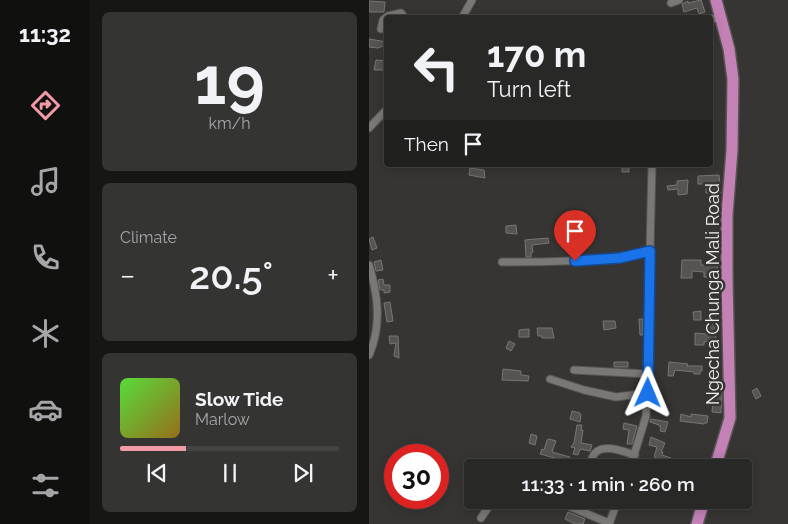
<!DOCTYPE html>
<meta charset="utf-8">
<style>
body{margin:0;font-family:Raleway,sans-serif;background:#343432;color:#f1f3f6;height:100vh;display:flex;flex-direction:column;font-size:19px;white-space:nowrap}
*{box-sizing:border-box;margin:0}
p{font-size:16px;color:#a5a6a7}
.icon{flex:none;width:28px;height:28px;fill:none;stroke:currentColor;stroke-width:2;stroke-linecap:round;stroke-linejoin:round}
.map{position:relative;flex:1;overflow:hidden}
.details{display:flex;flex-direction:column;gap:12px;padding:12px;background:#161615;width:279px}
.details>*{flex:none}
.guide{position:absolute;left:15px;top:15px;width:329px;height:152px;border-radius:5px;box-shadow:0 2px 12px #0003,0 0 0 1px #444443;background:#282826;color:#f1f3f6;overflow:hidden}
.speed{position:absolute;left:15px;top:444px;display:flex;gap:10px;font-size:25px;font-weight:700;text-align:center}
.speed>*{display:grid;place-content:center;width:65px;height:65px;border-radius:50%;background:#282826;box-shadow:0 2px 12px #0003,0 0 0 1px #444443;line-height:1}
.speed .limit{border:8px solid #d22;background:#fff;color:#111}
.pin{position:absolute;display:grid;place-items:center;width:42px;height:42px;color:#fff;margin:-51px -21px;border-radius:50% 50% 50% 0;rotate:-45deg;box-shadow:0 0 5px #0007}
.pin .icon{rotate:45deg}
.me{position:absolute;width:55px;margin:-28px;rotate:1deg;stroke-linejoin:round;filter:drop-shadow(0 0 4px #0008)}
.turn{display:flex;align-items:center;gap:18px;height:105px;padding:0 20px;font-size:22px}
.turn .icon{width:65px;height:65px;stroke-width:2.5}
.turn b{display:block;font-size:35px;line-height:42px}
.then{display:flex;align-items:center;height:48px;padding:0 20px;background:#0003;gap:10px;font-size:19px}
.big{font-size:38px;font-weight:600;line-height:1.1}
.details .card{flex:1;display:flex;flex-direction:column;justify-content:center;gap:8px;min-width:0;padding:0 18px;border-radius:8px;background:#343432}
.details .dial{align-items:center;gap:0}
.dial b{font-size:65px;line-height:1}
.song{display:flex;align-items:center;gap:15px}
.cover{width:60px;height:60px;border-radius:8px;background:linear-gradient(135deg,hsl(110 70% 55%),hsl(40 70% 35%))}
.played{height:5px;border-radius:2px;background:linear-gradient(90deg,#f39aa7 30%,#444443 30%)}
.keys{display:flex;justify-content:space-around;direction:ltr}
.heat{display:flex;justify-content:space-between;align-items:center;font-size:28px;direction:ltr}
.trip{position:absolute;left:95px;top:459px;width:288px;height:50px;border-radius:5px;background:#282826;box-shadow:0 2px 12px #0003,0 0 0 1px #444443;font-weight:600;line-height:50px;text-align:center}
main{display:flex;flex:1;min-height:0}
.tabs{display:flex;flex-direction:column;width:90px;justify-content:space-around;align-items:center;background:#10100f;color:#a5a6a7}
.tabs .icon{width:35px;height:35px}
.tabs .on{color:#f39aa7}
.tabs b{font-size:22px;color:#f1f3f6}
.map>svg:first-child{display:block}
.building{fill:#555451;stroke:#787674}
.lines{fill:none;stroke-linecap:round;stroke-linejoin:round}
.minor-casing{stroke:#555451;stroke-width:9}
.primary-casing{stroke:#555451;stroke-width:14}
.minor{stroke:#7a7876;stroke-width:7}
.primary{stroke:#c381b6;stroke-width:11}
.route-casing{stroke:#114b97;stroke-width:12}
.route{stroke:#1a73e8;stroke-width:9}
.labels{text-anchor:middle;stroke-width:5;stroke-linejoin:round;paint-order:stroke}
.street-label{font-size:18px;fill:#f0efed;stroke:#363533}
</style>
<main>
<nav class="tabs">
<b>11:32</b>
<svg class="icon on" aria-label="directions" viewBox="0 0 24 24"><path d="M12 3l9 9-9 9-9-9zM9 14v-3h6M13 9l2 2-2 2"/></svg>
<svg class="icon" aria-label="music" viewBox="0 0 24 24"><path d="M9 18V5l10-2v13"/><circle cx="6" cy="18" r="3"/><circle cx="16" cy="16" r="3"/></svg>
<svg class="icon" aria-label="phone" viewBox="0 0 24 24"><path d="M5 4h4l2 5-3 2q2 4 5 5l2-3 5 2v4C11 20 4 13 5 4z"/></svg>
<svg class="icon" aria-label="climate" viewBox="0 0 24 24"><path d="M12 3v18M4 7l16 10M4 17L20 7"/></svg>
<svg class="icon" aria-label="car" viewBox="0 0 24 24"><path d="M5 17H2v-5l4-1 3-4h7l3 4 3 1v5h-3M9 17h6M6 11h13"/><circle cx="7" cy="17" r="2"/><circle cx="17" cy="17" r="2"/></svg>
<svg class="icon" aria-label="filters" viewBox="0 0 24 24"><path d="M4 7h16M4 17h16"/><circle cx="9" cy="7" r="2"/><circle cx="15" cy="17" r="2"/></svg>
</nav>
<section class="details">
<div class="card dial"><b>19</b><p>km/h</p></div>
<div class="card"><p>Climate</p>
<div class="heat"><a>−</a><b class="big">20.5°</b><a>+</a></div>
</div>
<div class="card">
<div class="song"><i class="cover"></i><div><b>Slow Tide</b><p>Marlow</p></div></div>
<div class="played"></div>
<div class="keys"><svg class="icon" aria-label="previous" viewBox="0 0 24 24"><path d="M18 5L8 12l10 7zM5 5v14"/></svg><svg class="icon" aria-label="pause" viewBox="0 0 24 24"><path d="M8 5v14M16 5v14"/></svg><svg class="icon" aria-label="next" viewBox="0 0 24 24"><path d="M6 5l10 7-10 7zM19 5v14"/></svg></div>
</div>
</section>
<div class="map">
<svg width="420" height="524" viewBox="0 0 420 524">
<rect width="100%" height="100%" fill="#363533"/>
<path class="building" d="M332,0l4,12 -6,2 -2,-6 -13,4 -2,-8 6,-3v2z
M0,1l16,1 -1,10h-15z
M0,39l18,3v2l-9,4 -9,-1z
M7,60l11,1v9h-13z
M253,165h7v7h-7z
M101,168l14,2 1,8 -16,-3z
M350,175l2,18h-15v-9h-8v-8z
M319,180l-1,14 -9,1v-6l-10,1 -1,-4 10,-1v-4z
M147,225l1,9 -11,-1v-7z
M4,237l4,11 -5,2 -3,-11z
M179,238l1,5 -17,2 1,7 -2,1v4h-5l-1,-17z
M12,260l2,10 -7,1 -2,-9z
M313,260h19v5h12v-2h5l-1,15 -13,-1v-5l-12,-1v7h-11z
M14,279l1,6h6v7l-6,1v-3h-4l-2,-10z
M21,302l3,19 -6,1 -3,-19z
M332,311v9h-7l-1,-8z
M270,319h4v16h-3z
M234,321h12l1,7 -12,2z
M338,324h8l1,17 -12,1v3h-9v-12l12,1z
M168,328h15l2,10h-12v-2h-4z
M160,329v8h-10v-7z
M20,336h9l1,22 -5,-2 2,-13 -6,1z
M140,341l6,3 -4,7 -5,-3z
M245,362h14v5h-14z
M300,362l19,2 -1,2h15v5h-2v3h-6v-2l-19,-2 -2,6h-5z
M134,369l18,2v4l8,1 -1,5 -26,-1z
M388,388l4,8 -5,3 -4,-8z
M345,389l8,1 -1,23 -9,-1z
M203,411l8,2v2h1l-1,7 -10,-3z
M312,414l10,3v-3l17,2 -1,7h-3v1l-24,-3z
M282,419l17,3 -3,10 -5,-1 1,-4 -2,-1v-1l-9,-3z
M255,423l13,3 -5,18h-5l2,-14 -6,-1z
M208,425h5l-1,5h2l-2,13 11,2 -2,6 -10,-2 -2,6 -5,-1 2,-6 -4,-1 3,-4z
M162,434l6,2 -2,9 -6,-2z
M282,437l14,6 -4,9h2l-1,3 9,3 -4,10h-11l3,-9 -5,-2 3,-10 -8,-2z
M180,439l7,2 -4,11 18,5 -4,7 -9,-3 1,-2 -18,-5 2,-5 2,1 3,-10z
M156,459l7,2 -2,6 -10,-3 2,-4 3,1z
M254,500l8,1 -3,7 -5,-2v3l-2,-1z
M199,512l17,7 -2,5h-8l-10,-5z"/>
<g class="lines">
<defs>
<path id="minor" d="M302,3l8,-3
M93,18l10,-18
M341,19l11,-1
M12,29l2,-9 5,-4 13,-3 4,5
M0,128l18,-19
M133,262c50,0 99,0 148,-11
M0,265c9,30 13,60 0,90
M205,370l74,4
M181,379l34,11 32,7 32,-4
M218,468c3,-5 5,-11 8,-15 9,-10 29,-1 40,2
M261,468l16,-52 6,-251
M185,500l55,23
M112,518l12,-18
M240,524l9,-24"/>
<path id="primary" d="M346,468l15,-50 -3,-140v-63l5,-65 1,-71 -4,-30 -13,-49
M328,524l7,-24"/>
</defs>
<use href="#minor" class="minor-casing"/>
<use href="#primary" class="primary-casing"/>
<use href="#minor" class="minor"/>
<use href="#primary" class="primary"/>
</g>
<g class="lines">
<defs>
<path id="route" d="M206,261l45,-3 30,-7 -2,142"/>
</defs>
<use href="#route" class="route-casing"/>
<use href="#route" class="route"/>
</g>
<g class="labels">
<g class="street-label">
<text transform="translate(344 294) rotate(-90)" y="6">Ngecha Chunga Mali Road</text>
</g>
</g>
</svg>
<div class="speed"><div class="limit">30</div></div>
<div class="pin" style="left:206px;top:261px;background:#d93025"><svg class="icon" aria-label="arrive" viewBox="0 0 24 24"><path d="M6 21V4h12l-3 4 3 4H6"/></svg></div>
<svg class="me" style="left:279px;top:393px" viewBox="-20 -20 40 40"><path d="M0-17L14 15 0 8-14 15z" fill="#1a73e8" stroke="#fff" stroke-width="4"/></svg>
<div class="trip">11:33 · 1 min · 260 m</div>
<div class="guide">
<div class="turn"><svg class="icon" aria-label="left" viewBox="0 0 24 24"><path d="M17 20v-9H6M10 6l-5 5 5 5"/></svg><div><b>170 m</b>Turn left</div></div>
<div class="then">Then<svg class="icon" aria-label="arrive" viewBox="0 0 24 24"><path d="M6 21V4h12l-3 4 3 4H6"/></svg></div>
</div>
</div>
</main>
